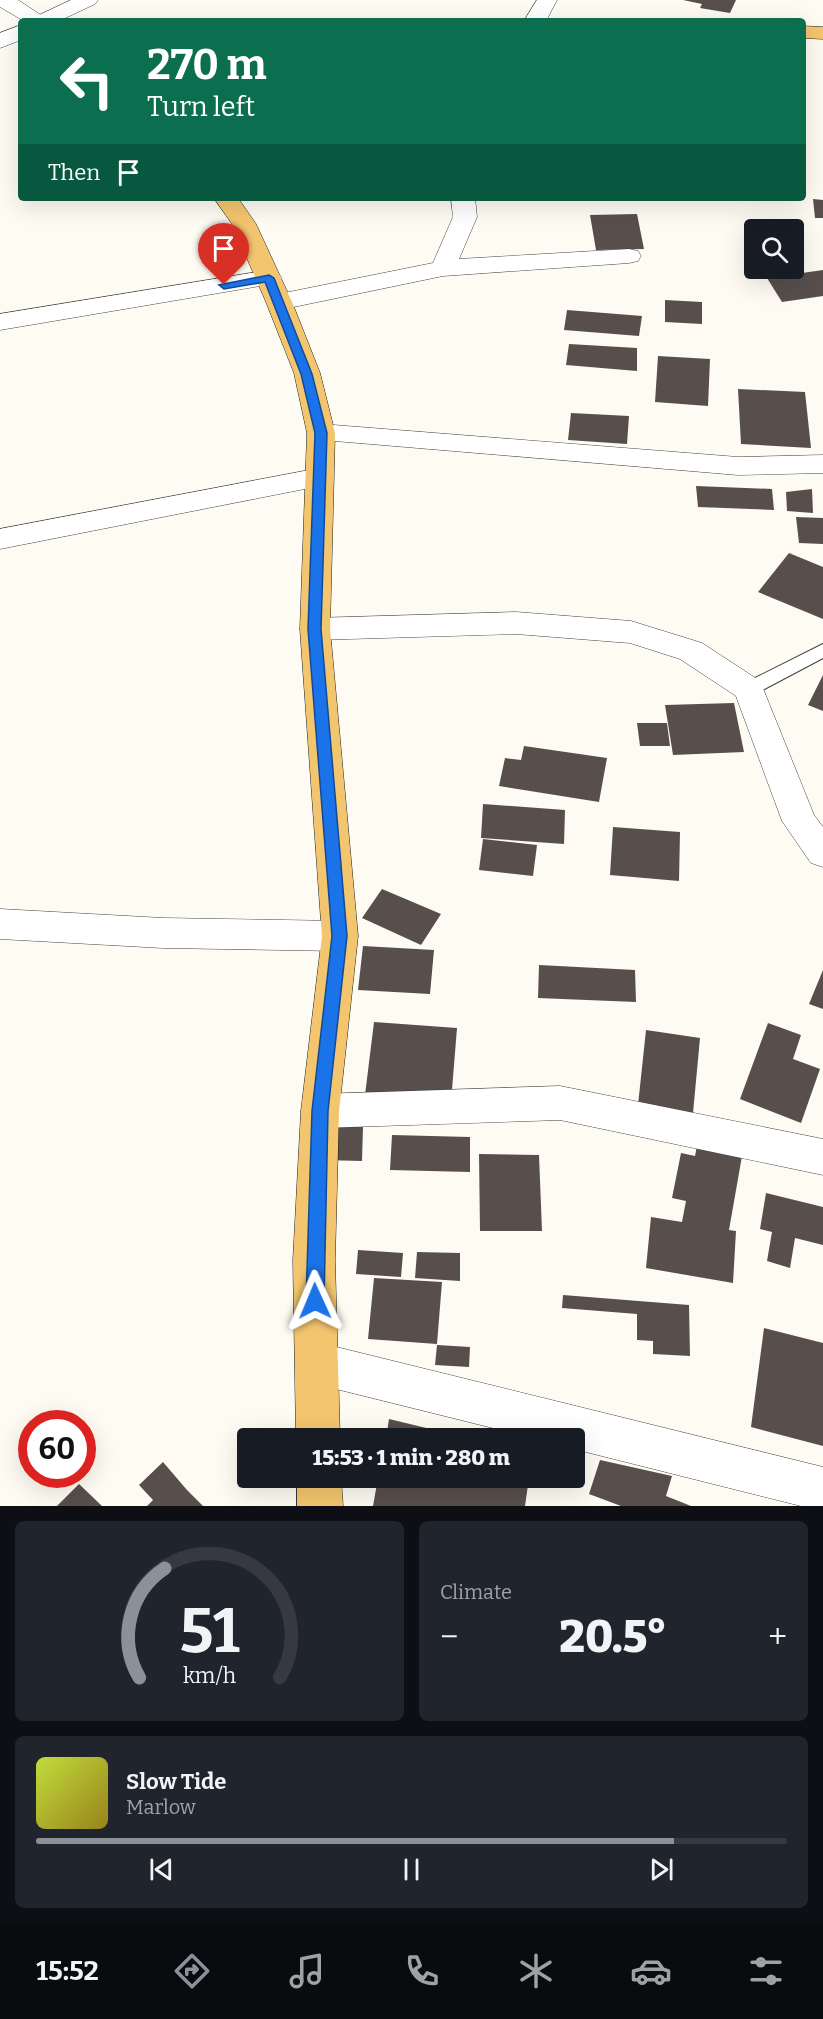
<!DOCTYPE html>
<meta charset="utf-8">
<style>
body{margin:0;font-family:Bitter,serif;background:#20242c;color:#f1f3f6;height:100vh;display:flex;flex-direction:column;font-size:22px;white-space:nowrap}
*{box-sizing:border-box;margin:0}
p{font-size:20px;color:#9ea1a6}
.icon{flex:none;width:33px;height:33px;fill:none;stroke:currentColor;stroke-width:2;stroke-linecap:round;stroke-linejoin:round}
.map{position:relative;height:1506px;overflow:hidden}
.details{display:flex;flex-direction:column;gap:15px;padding:15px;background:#0d0f14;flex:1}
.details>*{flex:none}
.hud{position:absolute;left:18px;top:18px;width:788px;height:183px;border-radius:6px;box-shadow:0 6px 24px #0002;background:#0b6e4f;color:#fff;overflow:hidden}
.controls{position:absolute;left:744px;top:219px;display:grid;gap:12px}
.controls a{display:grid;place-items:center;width:60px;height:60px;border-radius:6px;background:#171b24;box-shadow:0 6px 24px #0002;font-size:30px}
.speed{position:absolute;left:18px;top:1410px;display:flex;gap:12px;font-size:30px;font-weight:700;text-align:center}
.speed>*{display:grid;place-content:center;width:78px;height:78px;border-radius:50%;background:#171b24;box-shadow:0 6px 24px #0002;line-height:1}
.speed .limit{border:9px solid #d22;background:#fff;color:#111}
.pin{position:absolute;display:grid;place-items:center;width:51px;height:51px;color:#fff;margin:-62px -26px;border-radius:50% 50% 50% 0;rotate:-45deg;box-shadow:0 0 6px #0007}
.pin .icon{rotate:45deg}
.me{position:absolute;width:66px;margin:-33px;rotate:359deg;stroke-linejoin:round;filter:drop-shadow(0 0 4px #0008)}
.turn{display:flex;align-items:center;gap:21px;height:126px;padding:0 30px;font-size:27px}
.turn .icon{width:78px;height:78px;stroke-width:2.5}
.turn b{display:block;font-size:42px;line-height:51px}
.then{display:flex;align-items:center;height:57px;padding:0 30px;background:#0003;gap:12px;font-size:22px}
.big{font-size:45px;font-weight:800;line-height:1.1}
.details .card{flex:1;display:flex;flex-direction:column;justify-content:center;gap:9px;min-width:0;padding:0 21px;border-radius:9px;background:#20242c}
.details .dial{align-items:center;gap:0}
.dial svg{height:156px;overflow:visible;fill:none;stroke:#363941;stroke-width:7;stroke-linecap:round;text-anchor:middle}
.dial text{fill:#f1f3f6;stroke:none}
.song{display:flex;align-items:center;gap:18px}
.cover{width:72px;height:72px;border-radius:9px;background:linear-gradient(135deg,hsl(70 70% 55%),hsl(50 70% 35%))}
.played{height:6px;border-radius:3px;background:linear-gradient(90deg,#8c9099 85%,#363941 85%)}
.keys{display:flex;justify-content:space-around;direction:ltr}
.heat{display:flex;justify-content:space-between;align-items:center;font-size:33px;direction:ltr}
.details .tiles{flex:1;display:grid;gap:15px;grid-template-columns:1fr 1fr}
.card:last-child{grid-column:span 2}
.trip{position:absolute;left:237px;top:1428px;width:348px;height:60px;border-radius:6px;background:#171b24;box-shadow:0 6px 24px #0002;font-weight:800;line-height:60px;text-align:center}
.dock{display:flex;height:96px;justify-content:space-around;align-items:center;background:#090b0e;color:#9ea1a6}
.dock .icon{width:42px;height:42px}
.dock .active{color:#8c9099}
.dock b{font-size:27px;color:#f1f3f6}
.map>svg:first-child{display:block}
.building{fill:#584f4c}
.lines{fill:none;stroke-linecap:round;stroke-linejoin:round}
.service-casing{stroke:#424242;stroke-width:2}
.minor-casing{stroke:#424242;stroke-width:1}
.tertiary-casing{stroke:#424242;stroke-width:1}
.primary-casing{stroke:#202020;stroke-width:1}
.service{fill:#fff;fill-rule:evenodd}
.minor{fill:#fff;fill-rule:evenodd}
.tertiary{fill:#fff;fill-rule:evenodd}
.primary{fill:#f3c56e;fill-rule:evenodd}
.route{fill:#1a73e8;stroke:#114b97;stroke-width:1.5}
</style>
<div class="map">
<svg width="823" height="1506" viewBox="0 0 823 1506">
<rect width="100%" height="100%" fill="#fefbf2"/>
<path class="building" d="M683,0h53l-6,13 -30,-5 2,-4z
M813,199l10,1v18h-8z
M637,214l7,35 -48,1 -6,-35z
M823,270v26l-41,6 -15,-24z
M665,300l37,2v22l-37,-2z
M567,310l75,6 -3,20 -75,-6z
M569,344l68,4v23l-71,-6z
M658,356l52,3 -2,47 -53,-4z
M738,389l67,3 6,56 -70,-4z
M571,413l58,3 -2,28 -59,-4z
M696,486l76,3 2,21 -76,-3z
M812,489l1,24 -26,-2 -1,-19z
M796,517l27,1v26l-24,-1z
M789,553l34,14v52l-65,-27z
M823,675v36l-15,-6z
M734,703l10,49 -71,3 -8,-50z
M637,723h30l3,23h-30z
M524,746l83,12 -8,44 -100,-16 6,-28 16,2z
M483,804l82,6 -1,34 -83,-6z
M613,827l67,5 -1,49 -69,-6z
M483,839l54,6 -4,31 -54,-6z
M382,889l59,25 -20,31 -59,-27z
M363,946l71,4 -4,44 -72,-4z
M539,965l96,5 1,32 -98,-4z
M823,970v39l-14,-5z
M374,1022l83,6 -6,74 -86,-7z
M768,1023l33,12 -8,24 27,10 -19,54 -61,-24z
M646,1030l54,8 -7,75 -55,-8z
M325,1126l38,1 -1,34 -40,-1z
M392,1135l78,2v35l-80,-2z
M697,1146l45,10 -13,74 7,1 -3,52 -87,-15 5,-51 31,5 4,-21 -14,-3 9,-45 14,3z
M479,1154l60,1 3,76h-62z
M766,1193l57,14v38l-28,-7 -5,30 -23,-7 5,-29 -12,-3z
M358,1250l45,3 -2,24 -45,-3z
M417,1252l43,1v28l-45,-3z
M374,1278l68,4 -5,62 -69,-5z
M563,1295l126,10 1,51 -37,-2v-13l-16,-1v-26l-75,-6z
M764,1328l59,15v103l-72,-19z
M437,1345l33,2 -1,20 -34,-2z
M389,1419l79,19h-82z
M600,1460l72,16 -6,20 25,10h-70l-32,-12z
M163,1462l24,28 16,16h-56l6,-6 -14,-15z
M378,1478h151l-4,28h-152z
M79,1484l23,22h-45z"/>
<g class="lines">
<defs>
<path id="service" d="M823,644v14l-68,36h-12l-3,-5 3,-5z"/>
<path id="minor" d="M71,0h27l-3,4 -36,17h-28l4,-4z
M537,0h20l-11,21h-22z
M21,25v15l-21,8v-15z
M451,198h24l2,19 -18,42 170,-10 9,2 3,5 -3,5 -9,2 -186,13 -164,34 -9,-3 -4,-5 4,-5 9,-3 154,-31 20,-46z
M269,270l9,3 4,5 -4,5 -278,47v-16z
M321,424l417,33 85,-2v18l-85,2 -427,-36 -4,-6 4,-6z
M320,468l10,2 4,7 -4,7 -330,65v-20z
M516,612l115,9 71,22 58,38 54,134 9,12v40l-12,-4 -29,-42 -46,-125 -56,-37 -50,-16 -114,-9 -201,6 -11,-3 -4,-8 4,-8 11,-3z
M0,909l163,9 177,3 13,5 5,10 -5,10 -13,5 -177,-3 -163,-9z
M560,1086l263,53v36l-263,-55 -240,8 -14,-5 -5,-12 5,-12 14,-5z
M316,1342l507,125v39h-22l-227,-57v-11h-41l-217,-54 -15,-6 -6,-15 6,-15z"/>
<path id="tertiary" d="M0,0h18l32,21h-26l-24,-14z"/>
<path id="primary" d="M802,26l21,1v12l-21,-1z
M214,198h24l18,26 36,78 28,71 15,60 -5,196 28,307 -19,175 -4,149 5,178h-44l-3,-178 8,-149 21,-175 -22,-307 7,-196 -13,-60 -28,-71 -34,-78z
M297,1478h44l2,28h-46z"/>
</defs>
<use href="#service" class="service-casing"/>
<use href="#minor" class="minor-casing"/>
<use href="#tertiary" class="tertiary-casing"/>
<use href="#primary" class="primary-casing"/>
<use href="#service" class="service"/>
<use href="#minor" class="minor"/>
<use href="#tertiary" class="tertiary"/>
<use href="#primary" class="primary"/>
</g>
<path class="route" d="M269,275l5,3 38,96 15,59 -6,196 26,307 -19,175 -4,190 -3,6 -6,2 -6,-2 -3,-6 6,-190 20,-175 -24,-307 7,-196 -14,-59 -36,-92 -41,7 -5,-4z"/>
</svg>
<div class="controls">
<a><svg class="icon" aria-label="search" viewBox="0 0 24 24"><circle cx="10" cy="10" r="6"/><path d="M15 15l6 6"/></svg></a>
</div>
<div class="speed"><div class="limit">60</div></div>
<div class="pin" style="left:224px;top:285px;background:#d93025"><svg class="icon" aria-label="arrive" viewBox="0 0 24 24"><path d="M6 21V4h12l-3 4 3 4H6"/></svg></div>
<svg class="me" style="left:315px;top:1301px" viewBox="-20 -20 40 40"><path d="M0-17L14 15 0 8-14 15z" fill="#1a73e8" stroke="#fff" stroke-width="4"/></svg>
<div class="trip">15:53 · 1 min · 280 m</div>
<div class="hud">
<div class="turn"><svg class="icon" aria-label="left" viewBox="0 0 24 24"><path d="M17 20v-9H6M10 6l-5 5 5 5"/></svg><div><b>270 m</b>Turn left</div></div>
<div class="then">Then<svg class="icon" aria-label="arrive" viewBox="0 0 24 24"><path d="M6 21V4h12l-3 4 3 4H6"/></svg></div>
</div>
</div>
<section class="details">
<div class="tiles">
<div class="card dial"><svg viewBox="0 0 100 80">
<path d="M14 69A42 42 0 1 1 86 69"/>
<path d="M14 69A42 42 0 0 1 27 13" stroke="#8c9099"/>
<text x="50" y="56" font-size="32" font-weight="700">51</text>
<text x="50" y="72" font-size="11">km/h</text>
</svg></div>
<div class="card"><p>Climate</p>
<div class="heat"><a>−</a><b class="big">20.5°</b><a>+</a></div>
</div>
<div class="card">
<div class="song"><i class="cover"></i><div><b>Slow Tide</b><p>Marlow</p></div></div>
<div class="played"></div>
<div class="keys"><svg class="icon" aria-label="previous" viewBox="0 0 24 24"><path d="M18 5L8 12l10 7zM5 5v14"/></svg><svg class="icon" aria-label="pause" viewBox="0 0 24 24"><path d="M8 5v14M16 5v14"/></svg><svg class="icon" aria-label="next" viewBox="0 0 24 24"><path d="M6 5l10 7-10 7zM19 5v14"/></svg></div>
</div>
</div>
</section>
<nav class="dock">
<b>15:52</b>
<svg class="icon active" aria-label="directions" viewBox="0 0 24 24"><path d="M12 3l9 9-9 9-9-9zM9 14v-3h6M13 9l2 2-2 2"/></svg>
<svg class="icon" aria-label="music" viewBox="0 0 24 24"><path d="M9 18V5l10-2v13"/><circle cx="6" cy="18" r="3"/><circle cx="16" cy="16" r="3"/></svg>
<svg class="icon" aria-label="phone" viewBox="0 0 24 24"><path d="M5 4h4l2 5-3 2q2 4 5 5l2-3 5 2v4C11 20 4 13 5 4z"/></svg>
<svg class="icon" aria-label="climate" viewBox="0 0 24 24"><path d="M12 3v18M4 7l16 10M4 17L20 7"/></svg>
<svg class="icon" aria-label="car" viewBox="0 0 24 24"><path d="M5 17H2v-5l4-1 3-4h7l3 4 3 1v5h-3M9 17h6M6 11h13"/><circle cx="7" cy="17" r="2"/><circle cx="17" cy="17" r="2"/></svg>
<svg class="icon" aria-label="filters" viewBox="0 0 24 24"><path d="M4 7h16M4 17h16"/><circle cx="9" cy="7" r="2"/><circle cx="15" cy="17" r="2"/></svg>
</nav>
